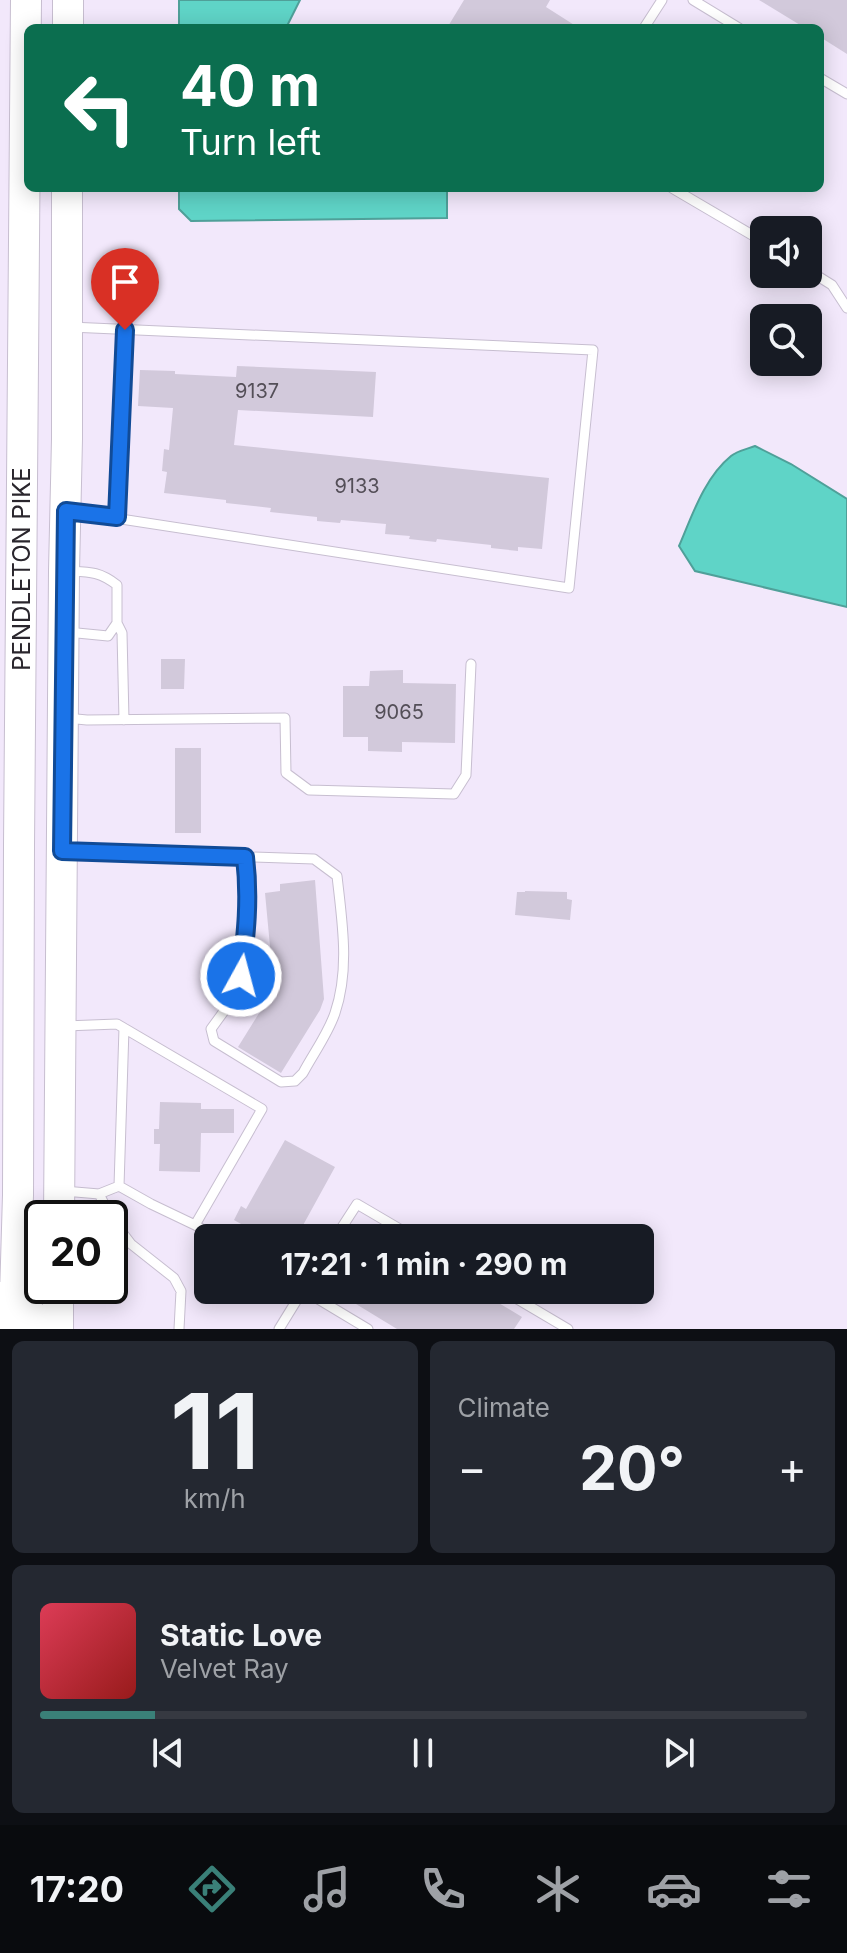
<!DOCTYPE html>
<meta charset="utf-8">
<style>
body{margin:0;font-family:Inter,sans-serif;background:#242831;color:#f1f3f6;height:100vh;display:flex;flex-direction:column;font-size:30px;white-space:nowrap}
*{box-sizing:border-box;margin:0}
p{font-size:26px;color:#9ea1a6}
.icon{flex:none;width:44px;height:44px;fill:none;stroke:currentColor;stroke-width:2;stroke-linecap:round;stroke-linejoin:round}
.map{position:relative;height:1329px;overflow:hidden}
.panel{display:flex;flex-direction:column;gap:12px;padding:12px;background:#0d0f14;flex:1}
.panel>*{flex:none}
.hud{position:absolute;left:24px;top:24px;width:800px;height:168px;border-radius:12px;box-shadow:0 4px 20px #0003;background:#0b6e4f;color:#fff;overflow:hidden}
.fabs{position:absolute;left:750px;top:216px;display:grid;gap:16px}
.fabs a{display:grid;place-items:center;width:72px;height:72px;border-radius:12px;background:#171b24;box-shadow:0 4px 20px #0003;font-size:40px}
.speed{position:absolute;left:24px;top:1200px;display:flex;gap:16px;font-size:40px;font-weight:700;text-align:center}
.speed>*{display:grid;place-content:center;width:104px;height:104px;border-radius:50%;background:#171b24;box-shadow:0 4px 20px #0003;line-height:1}
.speed .limit{border:4px solid #111;border-radius:12px;background:#fff;color:#111}
.pin{position:absolute;display:grid;place-items:center;width:68px;height:68px;color:#fff;margin:-82px -34px;border-radius:50% 50% 50% 0;rotate:-45deg;box-shadow:0 0 8px #0007}
.pin .icon{rotate:45deg}
.me{position:absolute;width:88px;margin:-44px;rotate:7deg;stroke-linejoin:round;filter:drop-shadow(0 0 6px #0008)}
.turn{display:flex;align-items:center;gap:28px;height:168px;padding:0 24px;font-size:36px}
.turn .icon{width:104px;height:104px;stroke-width:2.5}
.turn b{display:block;font-size:56px;line-height:68px}
.big{font-size:60px;font-weight:700;line-height:1.1}
.panel .card{flex:1;display:flex;flex-direction:column;justify-content:center;gap:12px;min-width:0;padding:0 28px;border-radius:12px;background:#242831}
.panel .dial{align-items:center;gap:0}
.dial b{font-size:104px;line-height:1}
.song{display:flex;align-items:center;gap:24px}
.cover{width:96px;height:96px;border-radius:12px;background:linear-gradient(135deg,hsl(350 70% 55%),hsl(0 70% 35%))}
.played{height:8px;border-radius:4px;background:linear-gradient(90deg,#3a8078 15%,#363941 15%)}
.keys{display:flex;justify-content:space-around;direction:ltr}
.heat{display:flex;justify-content:space-between;align-items:center;font-size:44px;direction:ltr}
.panel .tiles{flex:1;display:grid;gap:12px;grid-template-columns:1fr 1fr}
.card:last-child{grid-column:span 2}
.trip{position:absolute;left:194px;top:1224px;width:460px;height:80px;border-radius:12px;background:#171b24;box-shadow:0 4px 20px #0003;font-weight:700;line-height:80px;text-align:center}
.tab-bar{display:flex;height:128px;justify-content:space-around;align-items:center;background:#090b0e;color:#9ea1a6}
.tab-bar .icon{width:56px;height:56px}
.tab-bar .active{color:#3a8078}
.tab-bar b{font-size:36px;color:#f1f3f6}
.map>svg:first-child{display:block}
.water{fill:#5fd4c7;stroke:#4fa099;stroke-width:2}
.building{fill:#d2c9db}
.lines{fill:none;stroke-linecap:round;stroke-linejoin:round}
.lane-casing{stroke:#c7bed0;stroke-width:11}
.primary-casing{stroke:#c7bed0;stroke-width:32}
.lane{stroke:#fff;stroke-width:9}
.primary{stroke:#fff;stroke-width:30}
.route-casing{stroke:#114b97;stroke-width:20}
.route{stroke:#1a73e8;stroke-width:14}
.labels{text-anchor:middle;stroke-width:6;stroke-linejoin:round;paint-order:stroke}
.number-label{font-size:20px;fill:#544f58}
.street-label{font-size:24px;fill:#2a262d;stroke:#fff}
</style>
<div class="map">
<svg width="847" height="1329" viewBox="0 0 847 1329">
<rect width="100%" height="100%" fill="#f2e8fb"/>
<path class="water" d="M179,0h121l-14,28h-107z
M179,188h265l3,2v28l-256,3 -12,-12z
M755,446l36,18 56,35v108l-152,-36 -16,-25c13,-30 25,-68 52,-90 6,-5 16,-7 24,-10z"/>
<path class="building" d="M464,0h86l-4,7 33,21h-132z
M759,0h88v54l-27,-17v-9h-15z
M237,366l139,6 -3,45 -135,-7 -4,35 315,33 -7,71 -24,-2v4l-27,-3v-3l-54,-6 -1,3 -27,-3 1,-3 -25,-2 1,-10 -45,-4 -1,3 -23,-2v-4l-47,-5 1,-4 -45,-5v-3l-62,-7 3,-21 -5,-1 2,-22 5,1 4,-42 -35,-2 2,-36 35,1v3l61,3z
M161,659h24l-1,30h-23z
M403,670v13l53,1 -1,59 -53,-1v10l-34,-1v-14h-25v-51h26l1,-15z
M175,748h26v85h-26z
M315,880l9,119 -4,11 -39,63 -43,-26 36,-58 -9,-96 15,-2v-7z
M525,891l42,1v7l5,1 -2,20 -55,-5 2,-23h8z
M160,1102l41,1v6h33v24h-33l-1,39 -41,-1 1,-27h-6v-15h5z
M285,1140l50,27 -39,71 -25,-13 -7,12 -30,-17 7,-14 5,3z
M333,1290h144l45,27 -8,12h-117z"/>
<g class="lines">
<defs>
<path id="lane" d="M693,0l46,28
M644,28l18,-28
M820,78l27,16
M672,188l92,54
M808,270l24,15 15,23
M69,511l500,77 24,-238 -523,-23
M117,517l8,-187
M117,623l5,10 2,87
M67,632l41,4 9,-13v-38c-18,-14 -28,-13 -50,-14
M66,718l21,2 198,-2 1,55 23,17 145,4 12,-19 5,-111
M66,851l248,8 23,17c5,45 13,93 -2,137 -7,21 -22,41 -32,60l-8,8 -14,1 -67,-41 -3,-12 16,-22 14,-31 6,-47 2,-41 -4,-31
M65,1026l52,-2 145,85 -67,116 22,13
M124,1028l-5,158 32,18 44,21
M64,1191l35,3 20,-8
M99,1194l13,25 19,25 43,34 7,13 -2,38
M335,1238l22,-34 58,34
M303,1290l65,39
M502,1290l66,39
M279,1329l24,-39"/>
<path id="primary" d="M68,28v-28
M59,1218l5,-647 3,-132v-251
M1,1297l53,32
M14,1329l4,-134 1,-349 7,-846
M58,1329v-43"/>
</defs>
<use href="#lane" class="lane-casing"/>
<use href="#primary" class="primary-casing"/>
<use href="#lane" class="lane"/>
<use href="#primary" class="primary"/>
</g>
<g class="lines">
<defs>
<path id="route" d="M125,330l-8,187 -51,-6 -4,340 183,6c5,42 1,77 -4,119"/>
</defs>
<use href="#route" class="route-casing"/>
<use href="#route" class="route"/>
</g>
<g class="labels">
<g class="number-label">
<text x="257" y="398">9137</text>
<text x="357" y="493">9133</text>
<text x="399" y="719">9065</text>
</g>
<g class="street-label">
<text transform="translate(22 569) rotate(-90)" y="8">PENDLETON PIKE</text>
</g>
</g>
</svg>
<div class="fabs">
<a><svg class="icon" aria-label="sound" viewBox="0 0 24 24"><path d="M4 9h4l5-4v14l-5-4H4zM17 9q2 3 0 6"/></svg></a>
<a><svg class="icon" aria-label="search" viewBox="0 0 24 24"><circle cx="10" cy="10" r="6"/><path d="M15 15l6 6"/></svg></a>
</div>
<div class="speed"><div class="limit">20</div></div>
<div class="pin" style="left:125px;top:330px;background:#d93025"><svg class="icon" aria-label="arrive" viewBox="0 0 24 24"><path d="M6 21V4h12l-3 4 3 4H6"/></svg></div>
<svg class="me" style="left:241px;top:976px" viewBox="-20 -20 40 40"><circle r="17" fill="#1a73e8" stroke="#fff" stroke-width="3"/><path d="M0-11L8 9 0 5-8 9z" fill="#fff"/></svg>
<div class="trip">17:21 · 1 min · 290 m</div>
<div class="hud">
<div class="turn"><svg class="icon" aria-label="left" viewBox="0 0 24 24"><path d="M17 20v-9H6M10 6l-5 5 5 5"/></svg><div><b>40 m</b>Turn left</div></div>
</div>
</div>
<section class="panel">
<div class="tiles">
<div class="card dial"><b>11</b><p>km/h</p></div>
<div class="card"><p>Climate</p>
<div class="heat"><a>−</a><b class="big">20°</b><a>+</a></div>
</div>
<div class="card">
<div class="song"><i class="cover"></i><div><b>Static Love</b><p>Velvet Ray</p></div></div>
<div class="played"></div>
<div class="keys"><svg class="icon" aria-label="previous" viewBox="0 0 24 24"><path d="M18 5L8 12l10 7zM5 5v14"/></svg><svg class="icon" aria-label="pause" viewBox="0 0 24 24"><path d="M8 5v14M16 5v14"/></svg><svg class="icon" aria-label="next" viewBox="0 0 24 24"><path d="M6 5l10 7-10 7zM19 5v14"/></svg></div>
</div>
</div>
</section>
<nav class="tab-bar">
<b>17:20</b>
<svg class="icon active" aria-label="directions" viewBox="0 0 24 24"><path d="M12 3l9 9-9 9-9-9zM9 14v-3h6M13 9l2 2-2 2"/></svg>
<svg class="icon" aria-label="music" viewBox="0 0 24 24"><path d="M9 18V5l10-2v13"/><circle cx="6" cy="18" r="3"/><circle cx="16" cy="16" r="3"/></svg>
<svg class="icon" aria-label="phone" viewBox="0 0 24 24"><path d="M5 4h4l2 5-3 2q2 4 5 5l2-3 5 2v4C11 20 4 13 5 4z"/></svg>
<svg class="icon" aria-label="climate" viewBox="0 0 24 24"><path d="M12 3v18M4 7l16 10M4 17L20 7"/></svg>
<svg class="icon" aria-label="car" viewBox="0 0 24 24"><path d="M5 17H2v-5l4-1 3-4h7l3 4 3 1v5h-3M9 17h6M6 11h13"/><circle cx="7" cy="17" r="2"/><circle cx="17" cy="17" r="2"/></svg>
<svg class="icon" aria-label="filters" viewBox="0 0 24 24"><path d="M4 7h16M4 17h16"/><circle cx="9" cy="7" r="2"/><circle cx="15" cy="17" r="2"/></svg>
</nav>
